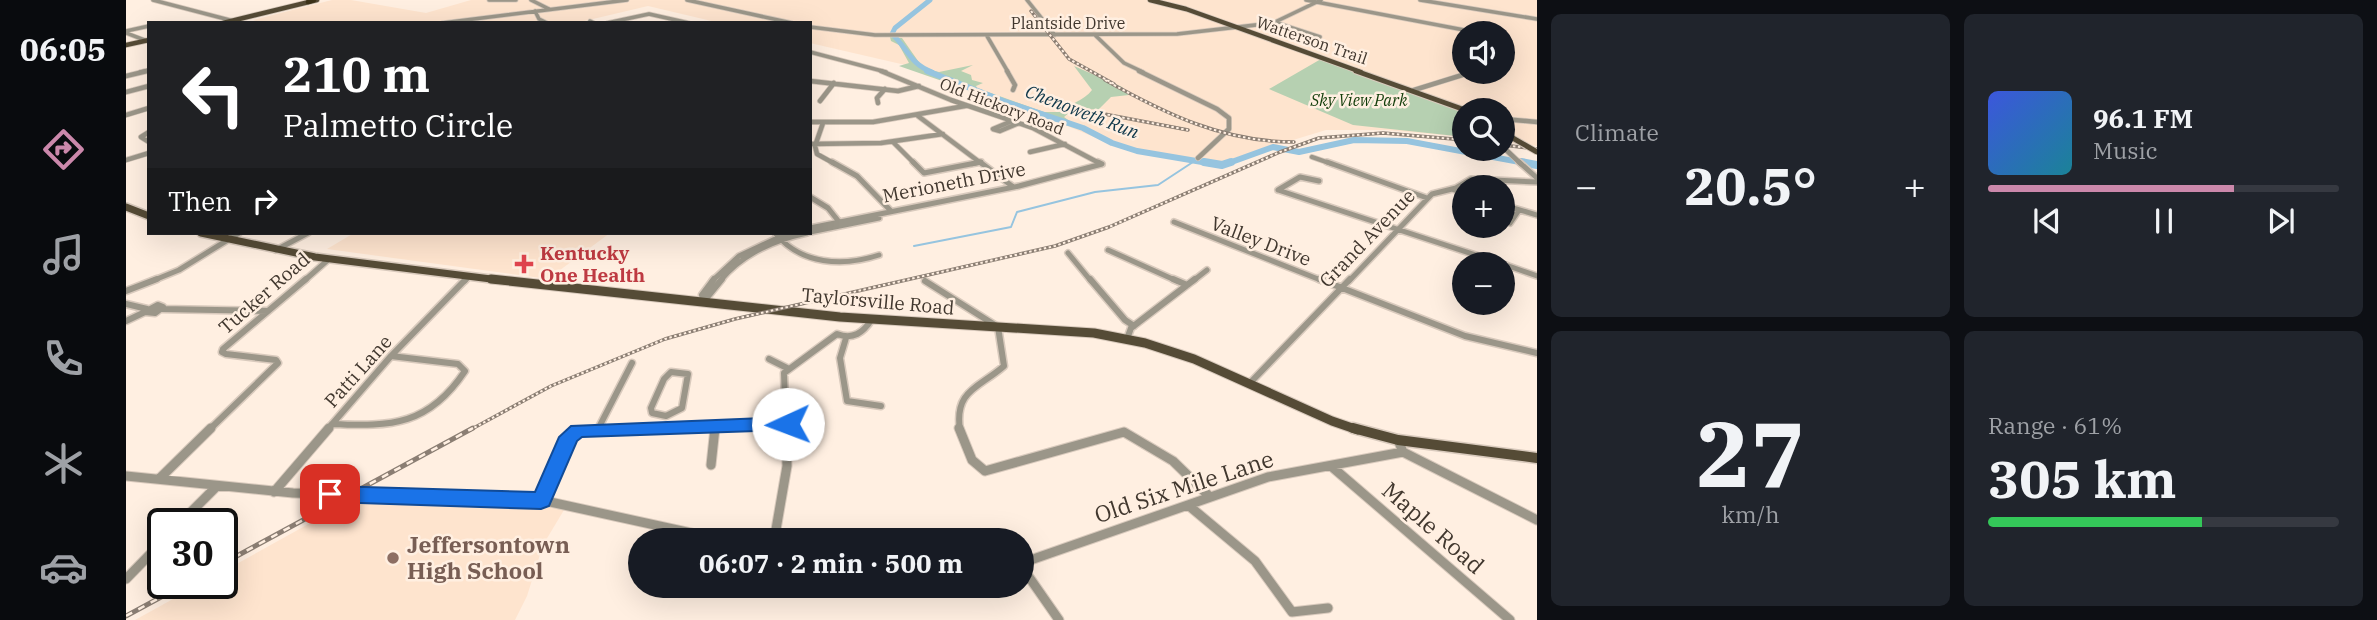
<!DOCTYPE html>
<meta charset="utf-8">
<style>
body{margin:0;font-family:"IBM Plex Serif",serif;background:#20242c;color:#f1f3f6;height:100vh;display:flex;flex-direction:column;font-size:26px;white-space:nowrap}
*{box-sizing:border-box;margin:0}
p{font-size:23px;color:#9ea1a6}
.icon{flex:none;width:38px;height:38px;fill:none;stroke:currentColor;stroke-width:2;stroke-linecap:round;stroke-linejoin:round}
.map{position:relative;flex:1;overflow:hidden}
.panel{display:flex;flex-direction:column;gap:14px;padding:14px;background:#0d0f14;width:840px}
.panel>*{flex:none}
.guide{position:absolute;left:21px;top:21px;width:665px;height:214px;border-radius:0px;box-shadow:0 7px 28px #0002;background:#202124;color:#fff;overflow:hidden}
.fabs{position:absolute;left:1326px;top:21px;display:grid;gap:14px}
.fabs a{display:grid;place-items:center;width:63px;height:63px;border-radius:50%;background:#171b24;box-shadow:0 7px 28px #0002;font-size:35px}
.speed{position:absolute;left:21px;top:508px;display:flex;gap:14px;font-size:35px;font-weight:700;text-align:center}
.speed>*{display:grid;place-content:center;width:91px;height:91px;border-radius:50%;background:#171b24;box-shadow:0 7px 28px #0002;line-height:1}
.speed .limit{border:4px solid #111;border-radius:10px;background:#fff;color:#111}
.pin{position:absolute;display:grid;place-items:center;width:60px;height:60px;color:#fff;margin:-30px;border-radius:14px;box-shadow:0 4px 10px #0006}
.me{position:absolute;width:77px;margin:-38px;rotate:268deg;stroke-linejoin:round;filter:drop-shadow(0 0 5px #0008)}
.turn{display:flex;align-items:center;gap:24px;height:147px;padding:0 21px;font-size:32px}
.turn .icon{width:91px;height:91px;stroke-width:2.5}
.turn b{display:block;font-size:49px;line-height:60px}
.then{display:flex;align-items:center;height:66px;padding:0 21px;background:#0003;gap:14px;font-size:26px}
.big{font-size:52px;font-weight:700;line-height:1.1}
.panel .tile{flex:1;display:flex;flex-direction:column;justify-content:center;gap:10px;min-width:0;padding:0 24px;border-radius:10px;background:#20242c}
.panel .dial{align-items:center;gap:0}
.dial b{font-size:91px;line-height:1}
.song{display:flex;align-items:center;gap:21px}
.cover{width:84px;height:84px;border-radius:10px;background:linear-gradient(135deg,hsl(230 70% 55%),hsl(190 70% 35%))}
.played{height:7px;border-radius:4px;background:linear-gradient(90deg,#cb88ab 70%,#363941 70%)}
.keys{display:flex;justify-content:space-around;direction:ltr}
.heat{display:flex;justify-content:space-between;align-items:center;font-size:38px;direction:ltr}
.charge{height:10px;border-radius:5px;background:linear-gradient(90deg,#34c759 61%,#363941 0)}
.panel .tiles{flex:1;display:grid;gap:14px;grid-template-columns:repeat(2,1fr)}
.trip{position:absolute;left:502px;top:528px;width:406px;height:70px;border-radius:35px;background:#171b24;box-shadow:0 7px 28px #0002;font-weight:700;line-height:70px;text-align:center}
main{display:flex;flex:1;min-height:0}
.tabs{display:flex;flex-direction:column;width:126px;justify-content:space-around;align-items:center;background:#090b0e;color:#9ea1a6}
.tabs .icon{width:49px;height:49px}
.tabs .current{color:#cb88ab}
.tabs b{font-size:32px;color:#f1f3f6}
.map>svg:first-child{display:block}
.built{fill:#fee4ce;fill-rule:evenodd}
.green{fill:#b6d0b1}
.lines{fill:none;stroke-linecap:round;stroke-linejoin:round}
.stream{stroke:#96c4df;stroke-width:2}
.river-far2{stroke:#96c4df;stroke-width:5}
.river-far1{stroke:#96c4df;stroke-width:6}
.river{stroke:#96c4df;stroke-width:8}
.minor-far4-casing{stroke:#d9cabd;stroke-width:5}
.minor-far3-casing{stroke:#d9cabd;stroke-width:6}
.minor-far2-casing{stroke:#d9cabd;stroke-width:8}
.minor-far1-casing{stroke:#d9cabd;stroke-width:9}
.minor-casing{stroke:#d9cabd;stroke-width:11}
.major-far4-casing{stroke:#d9cabd;stroke-width:6}
.major-far3-casing{stroke:#d9cabd;stroke-width:7}
.major-far2-casing{stroke:#d9cabd;stroke-width:10}
.major-far1-casing{stroke:#d9cabd;stroke-width:11}
.major-casing{stroke:#d9cabd;stroke-width:13}
.highway-casing{stroke:#d9cabd;stroke-width:6}
.minor-far4{stroke:#9b9689;stroke-width:3.5}
.minor-far3{stroke:#9b9689;stroke-width:4.5}
.minor-far2{stroke:#9b9689;stroke-width:5}
.minor-far1{stroke:#9b9689;stroke-width:6}
.minor{stroke:#9b9689;stroke-width:9}
.major-far4{stroke:#554b36;stroke-width:4.5}
.major-far3{stroke:#554b36;stroke-width:5}
.major-far2{stroke:#554b36;stroke-width:7}
.major-far1{stroke:#554b36;stroke-width:9}
.major{stroke:#554b36;stroke-width:10}
.highway{stroke:#3c3219;stroke-width:4.5}
.rail-far1-casing{stroke:#8b7e73;stroke-width:3.5}
.rail-casing{stroke:#8b7e73;stroke-width:5}
.rail-far1{stroke:#ffefe1;stroke-width:2;stroke-dasharray:2.5;stroke-linecap:butt}
.rail{stroke:#ffefe1;stroke-width:2.5;stroke-dasharray:7;stroke-linecap:butt}
.major-bridge-casing{stroke:#d9cabd;stroke-width:7;stroke-linecap:butt}
.major-bridge{stroke:#554b36;stroke-width:5}
.route{fill:#1a73e8;stroke:#114b97;stroke-width:2}
.health-dot{fill:#e0444e;stroke:#ffefe1;stroke-width:2.5}
.education-dot{fill:#8d6e63;stroke:#ffefe1;stroke-width:2.5}
.labels{text-anchor:middle;stroke-width:5;stroke-linejoin:round;paint-order:stroke}
.far-street-label{font-size:16px;fill:#41372e;stroke:#ffefe1}
.far-park-label{font-size:16px;font-style:italic;fill:#123d0a;stroke:#ffefe1}
.far-water-label{font-size:18px;font-style:italic;fill:#0f374a;stroke:#ffefe1}
.street-label{font-size:19px;fill:#41372e;stroke:#ffefe1}
.health-label{font-size:19px;font-weight:bold;fill:#be3a42;stroke:#ffefe1;text-anchor:start}
.near-street-label{font-size:23px;fill:#41372e;stroke:#ffefe1}
.near-education-label{font-size:23px;font-weight:bold;fill:#785e54;stroke:#ffefe1;text-anchor:start}
</style>
<main>
<nav class="tabs">
<b>06:05</b>
<svg class="icon current" aria-label="directions" viewBox="0 0 24 24"><path d="M12 3l9 9-9 9-9-9zM9 14v-3h6M13 9l2 2-2 2"/></svg>
<svg class="icon" aria-label="music" viewBox="0 0 24 24"><path d="M9 18V5l10-2v13"/><circle cx="6" cy="18" r="3"/><circle cx="16" cy="16" r="3"/></svg>
<svg class="icon" aria-label="phone" viewBox="0 0 24 24"><path d="M5 4h4l2 5-3 2q2 4 5 5l2-3 5 2v4C11 20 4 13 5 4z"/></svg>
<svg class="icon" aria-label="climate" viewBox="0 0 24 24"><path d="M12 3v18M4 7l16 10M4 17L20 7"/></svg>
<svg class="icon" aria-label="car" viewBox="0 0 24 24"><path d="M5 17H2v-5l4-1 3-4h7l3 4 3 1v5h-3M9 17h6M6 11h13"/><circle cx="7" cy="17" r="2"/><circle cx="17" cy="17" r="2"/></svg>
</nav>
<div class="map">
<svg width="1411" height="620" viewBox="0 0 1411 620">
<rect width="100%" height="100%" fill="#ffefe1"/>
<path class="built" d="M206,0h19l75,13 45,-13h1066v146l-34,-4v-32h-38v27l-78,-7h-61l-108,33 -105,-18 -173,-72 -130,-30v-20h-90l-72,-17 -72,17h-94l-1,-7 -45,7h-174l-9,-3zM1339,33h38v39h-38z
M228,233h256l-62,46 -221,-30z
M304,497l137,8 -24,40 -16,51 -12,24h-380l67,-37h20v-11l128,-71z"/>
<path class="green" d="M764,37l12,1 21,30 16,4 34,-7 -12,6 10,4 1,5 11,3 -7,3 1,2 67,24h19c6,-9 21,-11 29,-22l-18,-24 48,21 7,8 -18,2 -13,13 -22,-3 -12,10 7,5h-9l-53,-15 -13,-7 -26,-6 -2,-4 -69,-24 10,-3 -10,-18 -8,-4z
M1195,59l135,49 9,9v20l-112,-12 -84,-36z"/>
<g class="lines">
<path class="stream" d="M788,246l97,-19 6,-15 78,-20 63,-7 35,-23"/>
<path class="river-far2" d="M804,0l-35,28 -3,6c17,16 18,30 40,38"/>
<path class="river-far1" d="M801,71l76,30 80,27 29,15 25,8 77,13
M1100,164l47,-17 26,5 55,-12 53,1 123,23"/>
<path class="river" d="M1078,162l18,3 9,-3
M1395,162l16,3"/>
<defs>
<path id="minor-far4" d="M27,0l88,23
M363,0h27
M405,0l18,9
M561,0l105,23
M901,0l28,35
M1180,0l174,33
M1294,0l117,19
M409,11l4,8 8,4
M464,21l4,2
M316,23l185,-23
M481,23l42,-9 40,9
M1151,23l43,14
M684,27l65,8 302,-1 96,-11 48,-23
M0,31l23,-5
M0,33l21,8
M969,35l29,28 19,9
M861,36l21,36
M684,52l76,20
M14,72l9,-2"/>
<path id="minor-far3" d="M755,71l70,29 82,28 68,36
M881,71l8,14 -2,5
M1013,71l78,38 12,9v11l-31,29
M0,76l21,-5
M684,81l88,10 21,-5
M1288,90l58,-18
M0,92l23,-6
M694,101l14,-18
M752,103l-1,-5 8,-9
M0,115l23,-7
M792,116l64,48
M1377,119l34,3
M886,121l-19,8 7,2 19,-8
M684,122h63l92,-16
M697,123l-8,23 2,8 18,10
M23,132l-8,5 8,5
M767,142l22,22
M684,144l71,-1 62,-9
M1377,147l18,17
M904,152l35,-8
M1186,157l20,7
M0,160l23,-7
M846,164l9,-2"/>
<path id="minor-far2" d="M706,162l25,14 34,35
M787,162l11,11 57,-11
M854,162l32,24
M972,162l4,2
M1201,162l100,36
M1393,162l18,16
M1326,189l13,4
M1152,190l225,74
M1152,190l22,-13 19,4
M684,197l18,11 12,15
M1377,205l34,10
M1048,222l149,59
M1384,223l9,-13
M684,228l209,-42 83,-22
M684,232l69,-14
M649,233c26,32 68,34 104,22
M150,250l32,-17
M982,250l69,31
M942,253l23,28
M1377,264l34,12
M26,281l27,-11 60,-37
M178,281l25,-22
M339,281l4,-5
M586,281l27,-25 49,-23
M594,281c22,-27 54,-41 87,-48
M1067,281l14,-11
M1223,281l83,-87 24,-6 15,-9 66,3"/>
<path id="minor-far1" d="M964,279l35,41 9,6
M1047,279l14,6
M1193,279l146,57 72,17
M799,281l73,46 6,39c-25,22 -50,24 -44,64
M0,291l31,-12
M578,301l18,-22
M578,301l-2,-6 12,-16
M0,304l21,5
M32,305l5,2 -8,6 -10,-1z
M36,309l106,2
M0,321l19,-9
M720,338l-6,20 7,43 34,5
M1001,339l4,-11 64,-49
M643,359l20,10
M545,372l17,2 -6,34 -16,8 -14,-3 -1,-5 13,-29z
M1124,383l100,-104
M206,424c60,3 97,1 133,-53l-7,-7 -67,-8
M472,429l34,-66
M83,430l69,-67 -2,-3 -50,-6 -4,-2 1,-3 83,-70
M201,430l64,-74 75,-77
M484,430l178,-6
M589,430v-5
M660,430l-2,-57 53,-39c16,6 26,-1 35,-15"/>
<path id="minor" d="M833,428l13,32 13,11 139,-39 49,29 37,36
M1272,440l5,12 134,68
M585,465l4,-37
M1205,466l179,154
M0,476l167,17 248,7 187,41
M33,479l52,-51
M148,492l55,-64
M415,500l28,-63 9,-6 85,-3
M1062,505l67,56 37,51 36,-4
M54,523l37,-37
M648,541l13,-75 -1,-38
M896,563l246,-86 135,-25
M896,567l37,53
M0,579l37,-38"/>
<path id="major-far4" d="M1024,0l36,9 175,63
M97,23l94,-23
M0,45l23,-5"/>
<path id="major-far3" d="M1230,71l109,39
M1377,132l8,5"/>
<path id="major-far2" d="M0,207l23,9
M75,233l114,24 192,24"/>
<path id="major-far1" d="M365,279l349,38 254,16 51,10 49,16 138,62 26,9"/>
<path id="major" d="M1227,428l45,12 139,18"/>
<path id="highway" d="M182,2l6,-2"/>
</defs>
<use href="#minor-far4" class="minor-far4-casing"/>
<use href="#minor-far3" class="minor-far3-casing"/>
<use href="#minor-far2" class="minor-far2-casing"/>
<use href="#minor-far1" class="minor-far1-casing"/>
<use href="#minor" class="minor-casing"/>
<use href="#major-far4" class="major-far4-casing"/>
<use href="#major-far3" class="major-far3-casing"/>
<use href="#major-far2" class="major-far2-casing"/>
<use href="#major-far1" class="major-far1-casing"/>
<use href="#major" class="major-casing"/>
<use href="#highway" class="highway-casing"/>
<use href="#minor-far4" class="minor-far4"/>
<use href="#minor-far3" class="minor-far3"/>
<use href="#minor-far2" class="minor-far2"/>
<use href="#minor-far1" class="minor-far1"/>
<use href="#minor" class="minor"/>
<use href="#major-far4" class="major-far4"/>
<use href="#major-far3" class="major-far3"/>
<use href="#major-far2" class="major-far2"/>
<use href="#major-far1" class="major-far1"/>
<use href="#major" class="major"/>
<use href="#highway" class="highway"/>
<defs>
<path id="rail-far1" d="M905,11l38,48 45,25
M979,80c61,34 118,62 189,62
M952,109l110,21
M1377,145l34,4
M344,430l81,-44 114,-47 70,-20 320,-73 54,-19 171,-75 39,-14 64,-5 82,7"/>
<path id="rail" d="M96,564l251,-136
M0,616l61,-33"/>
</defs>
<use href="#rail-far1" class="rail-far1-casing"/>
<use href="#rail" class="rail-casing"/>
<use href="#rail-far1" class="rail-far1"/>
<use href="#rail" class="rail"/>
<defs>
<path id="major-bridge" d="M1385,137l26,15"/>
</defs>
<use href="#major-bridge" class="major-bridge-casing"/>
<use href="#major-bridge" class="major-bridge"/>
</g>
<path class="route" d="M662,417l7,2 2,5 -2,4 -7,2 -206,7 -5,4 -28,65 -8,3 -211,-7 -7,-2 -3,-6 3,-6 7,-2 205,6 24,-55 12,-11z"/>
<path class="health-dot" d="M394.5 253.5h7v7h7v7h-7v7h-7v-7h-7v-7h7z"/>
<circle class="education-dot" cx="267" cy="558" r="7"/>
<g class="labels">
<g class="far-street-label">
<text x="942" y="29">Plantside Drive</text>
<text transform="translate(1186 40) rotate(19)" y="6">Watterson Trail</text>
<text transform="translate(876 106) rotate(21)" y="6">Old Hickory Road</text>
</g>
<g class="far-park-label">
<text x="1233" y="106">Sky View Park</text>
</g>
<g class="far-water-label">
<text transform="translate(956 112) rotate(21)" y="6">Chenoweth Run</text>
</g>
<g class="street-label">
<text transform="translate(828 182) rotate(-11)" y="7">Merioneth Drive</text>
<text transform="translate(1241 238) rotate(-46)" y="7">Grand Avenue</text>
<text transform="translate(1135 241) rotate(21)" y="7">Valley Drive</text>
<text transform="translate(138 293) rotate(-41)" y="7">Tucker Road</text>
<text transform="translate(752 301) rotate(5)" y="7">Taylorsville Road</text>
<text transform="translate(232 371) rotate(-48)" y="7">Patti Lane</text>
</g>
<g class="health-label">
<text x="414" y="260">Kentucky<tspan x="414" dy="22">One Health</tspan></text>
</g>
<g class="near-street-label">
<text transform="translate(1058 487) rotate(-18)" y="8">Old Six Mile Lane</text>
<text transform="translate(1307 528) rotate(41)" y="8">Maple Road</text>
</g>
<g class="near-education-label">
<text x="281" y="553">Jeffersontown<tspan x="281" dy="26">High School</tspan></text>
</g>
</g>
</svg>
<div class="fabs">
<a><svg class="icon" aria-label="sound" viewBox="0 0 24 24"><path d="M4 9h4l5-4v14l-5-4H4zM17 9q2 3 0 6"/></svg></a>
<a><svg class="icon" aria-label="search" viewBox="0 0 24 24"><circle cx="10" cy="10" r="6"/><path d="M15 15l6 6"/></svg></a>
<a>+</a>
<a>−</a>
</div>
<div class="speed"><div class="limit">30</div></div>
<div class="pin" style="left:204px;top:494px;background:#d93025"><svg class="icon" aria-label="arrive" viewBox="0 0 24 24"><path d="M6 21V4h12l-3 4 3 4H6"/></svg></div>
<svg class="me" style="left:662px;top:424px" viewBox="-20 -20 40 40"><circle r="19" fill="#fff"/><path d="M0-13L10 11 0 6-10 11z" fill="#1a73e8"/></svg>
<div class="trip">06:07 · 2 min · 500 m</div>
<div class="guide">
<div class="turn"><svg class="icon" aria-label="left" viewBox="0 0 24 24"><path d="M17 20v-9H6M10 6l-5 5 5 5"/></svg><div><b>210 m</b>Palmetto Circle</div></div>
<div class="then">Then<svg class="icon" aria-label="right" viewBox="0 0 24 24"><path d="M7 20v-9h11M14 6l5 5-5 5"/></svg></div>
</div>
</div>
<section class="panel">
<div class="tiles">
<div class="tile"><p>Climate</p>
<div class="heat"><a>−</a><b class="big">20.5°</b><a>+</a></div>
</div>
<div class="tile">
<div class="song"><i class="cover"></i><div><b>96.1 FM</b><p>Music</p></div></div>
<div class="played"></div>
<div class="keys"><svg class="icon" aria-label="previous" viewBox="0 0 24 24"><path d="M18 5L8 12l10 7zM5 5v14"/></svg><svg class="icon" aria-label="pause" viewBox="0 0 24 24"><path d="M8 5v14M16 5v14"/></svg><svg class="icon" aria-label="next" viewBox="0 0 24 24"><path d="M6 5l10 7-10 7zM19 5v14"/></svg></div>
</div>
<div class="tile dial"><b>27</b><p>km/h</p></div>
<div class="tile"><p>Range · 61%</p><b class="big">305 km</b><div class="charge"></div></div>
</div>
</section>
</main>
